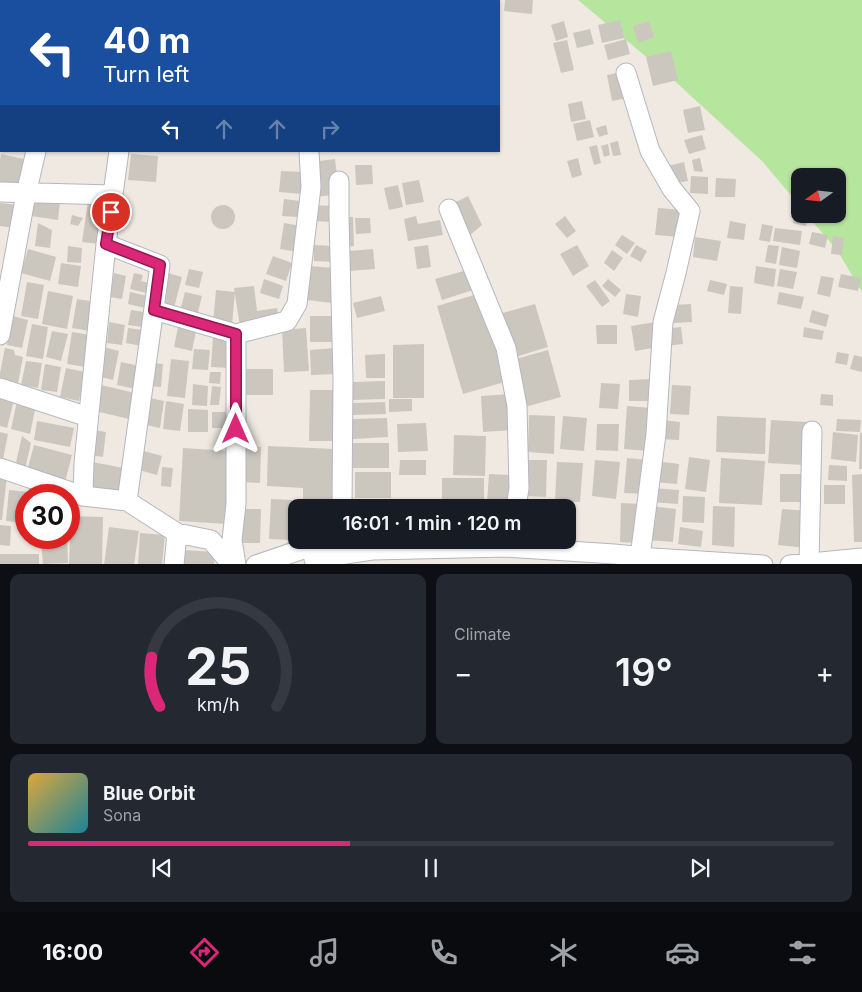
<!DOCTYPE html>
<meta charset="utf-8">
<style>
body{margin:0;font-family:Inter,sans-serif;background:#242831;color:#f1f3f6;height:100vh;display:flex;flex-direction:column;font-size:19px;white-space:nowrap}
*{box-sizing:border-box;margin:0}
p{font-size:16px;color:#9ea1a6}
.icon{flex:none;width:28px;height:28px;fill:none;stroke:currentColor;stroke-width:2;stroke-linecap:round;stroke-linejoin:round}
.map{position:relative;height:564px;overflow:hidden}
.drawer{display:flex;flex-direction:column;gap:10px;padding:10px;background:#0d0f14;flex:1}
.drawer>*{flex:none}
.banner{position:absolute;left:0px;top:0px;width:500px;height:152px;box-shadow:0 1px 4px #0004;background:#1a4fa0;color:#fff;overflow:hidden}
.needle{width:32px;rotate:255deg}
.buttons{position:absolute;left:791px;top:168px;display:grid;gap:10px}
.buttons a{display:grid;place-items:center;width:55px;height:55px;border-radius:10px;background:#171b24;box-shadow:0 1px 4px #0004;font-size:25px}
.speed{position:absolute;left:15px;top:484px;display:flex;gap:10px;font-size:25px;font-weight:700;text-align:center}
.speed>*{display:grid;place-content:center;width:65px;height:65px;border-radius:50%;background:#171b24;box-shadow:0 1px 4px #0004;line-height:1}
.speed .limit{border:8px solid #d22;background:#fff;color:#111}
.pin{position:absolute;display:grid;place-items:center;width:42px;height:42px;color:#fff;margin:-21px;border:2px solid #fff;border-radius:50%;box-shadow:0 1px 5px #0007}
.me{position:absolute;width:55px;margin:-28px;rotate:0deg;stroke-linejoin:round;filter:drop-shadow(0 0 4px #0008)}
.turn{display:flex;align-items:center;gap:18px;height:105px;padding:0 20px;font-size:22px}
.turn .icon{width:65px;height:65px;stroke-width:2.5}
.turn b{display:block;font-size:35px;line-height:42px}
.lanes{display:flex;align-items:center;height:48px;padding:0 20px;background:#0003;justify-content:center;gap:25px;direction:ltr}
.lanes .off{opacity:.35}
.big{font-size:38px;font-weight:600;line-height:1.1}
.drawer .card{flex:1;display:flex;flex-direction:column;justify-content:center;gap:8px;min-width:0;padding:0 18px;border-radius:10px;background:#242831}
.drawer .dial{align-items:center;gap:0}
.dial svg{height:130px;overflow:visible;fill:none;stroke:#363941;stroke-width:7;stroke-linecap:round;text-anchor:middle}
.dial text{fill:#f1f3f6;stroke:none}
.song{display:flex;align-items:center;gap:15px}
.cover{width:60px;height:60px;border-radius:8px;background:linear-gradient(135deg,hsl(40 70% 55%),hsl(190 70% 35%))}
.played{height:5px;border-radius:2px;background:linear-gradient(90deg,#db2777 40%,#363941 40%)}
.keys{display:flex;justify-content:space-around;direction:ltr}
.heat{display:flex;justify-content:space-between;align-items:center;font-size:28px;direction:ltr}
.drawer .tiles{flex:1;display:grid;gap:10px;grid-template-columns:1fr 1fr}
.card:last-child{grid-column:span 2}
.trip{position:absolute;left:288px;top:499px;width:288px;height:50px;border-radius:10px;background:#171b24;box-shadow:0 1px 4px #0004;font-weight:600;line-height:50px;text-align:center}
.dock{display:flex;height:80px;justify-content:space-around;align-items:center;background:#090b0e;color:#9ea1a6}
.dock .icon{width:35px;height:35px}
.dock .current{color:#db2777}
.dock b{font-size:22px;color:#f1f3f6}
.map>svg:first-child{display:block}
.green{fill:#b6e59e}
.building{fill:#cbc7bf}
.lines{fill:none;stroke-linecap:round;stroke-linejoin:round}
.minor-casing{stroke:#b4b7c1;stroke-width:21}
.minor{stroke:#fff;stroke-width:19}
.route-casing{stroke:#8e194d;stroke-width:12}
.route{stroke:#db2777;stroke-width:9}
</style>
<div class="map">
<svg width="862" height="565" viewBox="0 0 862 565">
<rect width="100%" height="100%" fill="#efe9e1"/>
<path class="green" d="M578,0h284v292l-25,-42 -31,-36h32v-38h-38v30l-38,-45 -95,-87z"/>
<path class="building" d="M505,0h28l-1,14 -28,-3z
M620,20l4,18 -22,5 -4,-18z
M564,21l4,16 -12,4 -5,-16z
M649,21l5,16 -16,6 -5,-17z
M590,29l4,15 -17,4 -4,-15z
M626,39l4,15 -22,6 -4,-15z
M567,40l7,30 -13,3 -8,-30z
M671,51l7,29 -25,6 -7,-29z
M623,72l5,26 -16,3 -5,-26z
M582,101l4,18 -15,3 -3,-18z
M700,106l5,24 -17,3 -5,-23z
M590,120l4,17 -17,4 -4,-17z
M606,125l2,9 -9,3 -3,-9z
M702,135l4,14 -17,5 -5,-14z
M618,141l3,14 -8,1 -3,-13z
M608,144l2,11 -6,2 -3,-11z
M597,145l4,18 -7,2 -5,-18z
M1,154l23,5 -6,31 -18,-3v-27z
M131,154l27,2 -2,26 -28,-2z
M578,158l4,17 -10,3 -5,-17z
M700,158l3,14 -9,-1 -2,-11z
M335,159l4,35 -23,3 -5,-35z
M684,162l4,19 -16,3 -4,-18z
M355,165h17l1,19 -17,1z
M281,171l22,1 -2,22 -22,-2z
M691,176l17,1v17l-18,-1z
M716,178l20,1 -1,18h-20z
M419,180l5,22 -18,3 -4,-22z
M398,185l5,22 -14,3 -5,-22z
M468,196l14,29 -13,11 -15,-33z
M33,199l27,3 -2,18 -27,-4z
M284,199l16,2 -2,16 -16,-1z
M88,201l17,2 -5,41 -18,-2z
M0,203l18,2 -3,23 -15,-2z
M211 217a12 12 0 1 1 24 0a12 12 0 1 1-24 0Z
M309,205l25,1v16l-25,-1z
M658,208l25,2 -3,27 -25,-2z
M795,212l13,3 -2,11 -13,-3z
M72,215l11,3 -5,8 -8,-2z
M416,216l2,8 22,-4 3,15 -35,6 -4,-22z
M565,216l11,15 -9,7 -12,-14z
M340,217h13l1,29 -13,1z
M355,218h15l1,15 -15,1z
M730,221l16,3 -2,16 -17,-2z
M38,223l14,7 -2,18 -15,-2z
M284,223l18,3 -4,26 -18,-3z
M762,224l11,2 -3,16 -11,-2z
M775,228l27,3 -2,14 -27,-4z
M812,232l16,3 -3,13 -16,-4z
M622,235l13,8 -8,11 -12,-9z
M833,236l11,2 -2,17 -11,-1z
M695,237l26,4 -4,20 -24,-4z
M314,245l19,1v16l-19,-1z
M428,245l3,22 -14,2 -3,-22z
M577,245l12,21 -16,10 -13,-22z
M636,245l11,6 -6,11 -11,-6z
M768,245l11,1 -3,18 -11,-2z
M68,246l14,2 -1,15 -14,-1z
M782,247l18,4 -3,17 -18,-3z
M28,249l28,8 -6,24 -29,-8z
M373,249l2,20 -25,2 -2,-20z
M612,250l11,8 -9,13 -10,-8z
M273,256l19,7 -6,18 -20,-7z
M61,263l20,3 -3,21 -20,-3z
M309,266l26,2 -3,35 -25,-3z
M756,266l20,3 -2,18 -20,-4z
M189,269l14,3 -4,16 -14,-3z
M780,269l17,3 -4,17 -16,-3z
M467,270l6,20 -31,10 -7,-21z
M114,273l12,3 -4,23 -12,-2z
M134,273l9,2 -2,6 8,2 -3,10 -16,-4z
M168,273l14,4 -8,31 -14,-3z
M841,274l20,4 -3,13 -20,-4z
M821,276l13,2 -4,19 -13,-3z
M264,279l19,7 -4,13 -19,-6z
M608,279l13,11 -6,7 -13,-11z
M595,280l15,21 -8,6 -16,-21z
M710,280l17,4 -3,11 -17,-4z
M27,282l17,3 -6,34 -17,-3z
M254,286l3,25 20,-3 2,14 -39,5 -6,-39z
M730,286l13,1 -2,27 -13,-1z
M216,290l19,2 -3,33 -19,-1z
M48,291l25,5 -6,33 -25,-5z
M130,292l18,4 -3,12 -17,-4z
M185,292l17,4 -5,20 -17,-5z
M779,292l25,5 -3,12 -24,-5z
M481,293l27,88 -45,13 -26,-88z
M626,294l15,2 -3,21 -15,-3z
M381,296l4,15 -28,7 -4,-15z
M77,299l19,3 -6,29 -18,-3z
M535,304l13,43 -36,11 -13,-44z
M691,304l1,18 -18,1 -1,-18z
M131,310l13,2 -2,15 -14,-2z
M812,310l17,5 -3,12 -17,-5z
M13,316l15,4 -6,28 -15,-3z
M310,316h26v26h-26z
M109,322l16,3 -3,20 -15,-2z
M179,322l18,4 -5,25 -18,-4z
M655,322l4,25 -24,4 -4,-25z
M32,324l16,3 -5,32 -17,-3z
M596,325h21v19h-20z
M681,327l2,17 -17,2 -2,-17z
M804,327l20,4 -2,9 -19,-3z
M128,328l15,2 -2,16 -15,-3z
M306,328l3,43 -25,1 -2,-42z
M52,331l16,3 -7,27 -15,-4z
M72,332l19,3 -5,32 -19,-3z
M213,336l19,2 -2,30 -19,-1z
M424,344v54h-31v-53z
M103,347l16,4 -6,29 -16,-4z
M5,348l9,2 1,5 8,2 -5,26 -18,-3v-7z
M335,348l2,26 -26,1 -1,-25z
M194,349l16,1 -2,20 -16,-1z
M548,350l13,47 -36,10 -13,-47z
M837,352l12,2 -2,11 -12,-2z
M385,354v24h-19l-1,-23z
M854,355l8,2v15l-12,-3z
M171,359l18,2 -4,37 -18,-2z
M26,361l16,2 -4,25 -17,-3z
M121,362l18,4 -4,23 -18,-4z
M150,363l13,1 -2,23 -14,-1z
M45,364l16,3 -4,25 -16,-2z
M66,368l19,4 -6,29 -19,-4z
M246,369h27v26h-27z
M210,372h11l-1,12 -11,-1z
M653,379l1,22h-25v-21z
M385,381v18l-32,1v-18z
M601,383l19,1 -2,25 -19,-1z
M193,384l15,2 -1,20 -15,-1z
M101,385l34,8 -6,26 -34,-8z
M672,385l19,1 -2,29 -19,-1z
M212,386l9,1 -2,18h-9z
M310,390h25l-1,51h-25z
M511,394l3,36 -31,2 -2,-36z
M821,394l12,1v11l-13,-1z
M0,396l14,4 -7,28 -7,-2z
M150,398l14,3 -4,27 -14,-3z
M389,399h23v12l-23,1z
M17,401l19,4 -6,29 -19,-5z
M166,401l18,3 -4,27 -17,-2z
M385,402l1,12 -33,1v-12z
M627,406l25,2 -3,43 -25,-2z
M188,409l20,1v22h-20z
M212,412h14v16h-14z
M529,415l26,1 -1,38 -26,-2z
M563,416l24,2 -3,33 -24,-2z
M717,416l49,2 -1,36 -49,-2z
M387,418l1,19 -35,2 -1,-20z
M837,419l24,1 -1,12 -24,-1z
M661,420l19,2 -1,18 -19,-1z
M771,420l36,2 -3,43 -36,-2z
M37,421l37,7 -4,19 -36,-7z
M426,423l2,28 -30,1 -1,-28z
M597,424h22l-1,27 -22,-1z
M93,430l13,2 -3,25 -14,-2z
M0,432l8,2 -6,30 -2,-1z
M833,432l25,3 -2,27 -25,-3z
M860,433h2v36h-3z
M454,435l32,1 -1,40 -32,-1z
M22,436l9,7 -6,26 -10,-2z
M353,443h36v25h-36z
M34,445l38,10 -7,27 -38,-11z
M241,446l20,1 -1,36 -21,-1z
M268,446l67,3 -2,59h-30v-20l-36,-2z
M183,448l48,3 -4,73 -48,-3z
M140,450l22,6 -5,19 -22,-6z
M689,457l21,3 -4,32 -21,-3z
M627,458l21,2 -2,34 -22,-1z
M721,458l44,3 -3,44 -43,-2z
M400,460h26v15h-27z
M527,460h20l-1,37 -20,-1z
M595,460l25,2 -4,37 -24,-3z
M655,461l24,3 -2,20 -24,-2z
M92,462l32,6 -5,27 -32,-6z
M557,462l26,1 -3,39 -25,-1z
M829,465l18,1v15l-19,-1z
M162,467l11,1 -2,19 -10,-1z
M355,472h36v26h-36z
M489,474l23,1 -2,28 -23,-1z
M780,474h28l-1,28h-27z
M862,474v68h-8l-2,-67z
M0,475l7,1 -5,44h-2z
M442,478h42v30h-42z
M824,485h21v19h-21z
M652,488l27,2 -1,14 -27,-2z
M9,490l19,2v3h-2l-1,28 -19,-2z
M683,496l22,1 -1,26 -22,-1z
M271,499l21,1 -2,40 -21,-1z
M392,501v7h-40v-6z
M429,502l1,6h-28l-1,-5z
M621,503l20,1 -2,39 -19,-1z
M650,506l26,3 -3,33 -26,-2z
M713,506l22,1 -1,40 -22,-2z
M238,509h23l-1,34h-23z
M782,509l28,2 -4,37 -28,-3z
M71,516l32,1 -1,48h-33z
M0,525l11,1 -1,20 -10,-1z
M109,527l30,4 -5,34h-30z
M680,527l23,4 -2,16 -23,-3z
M140,533l25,2 -3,30h-24z
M39,538h28l1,25 -25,1 -2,-23h-2z
M182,550l33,2 -1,13h-33z
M0,554h39v11h-39z"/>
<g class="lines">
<defs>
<path id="minor" d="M298,0l1,1
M187,1l1,-1
M626,73l24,78 22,38 18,22 -14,62 -13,49 -7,112 -16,123
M339,181v35l4,163 -1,129
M0,192l113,3
M449,209l57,139 11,58 2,82 -3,20
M106,244l54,21 -33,236 50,32 -3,32
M154,310l82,24v170l-4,36 4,25
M236,334l51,-13 10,-17 14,-117 -2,-36
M0,335l26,-141 10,-43
M0,388l88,29
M0,468l83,28 1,-33 22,-219 13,-93
M83,496l44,5
M177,533l34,7 21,25
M314,559l58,-9 134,-3 108,7 40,4 109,7
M809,563l3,-132
M256,565l56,-19 4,19
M790,565l72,-7"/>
</defs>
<use href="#minor" class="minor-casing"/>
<use href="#minor" class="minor"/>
</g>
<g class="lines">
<defs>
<path id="route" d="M111,212l-5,32 54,21 -6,45 82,24v95"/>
</defs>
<use href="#route" class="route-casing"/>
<use href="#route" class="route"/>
</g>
</svg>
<div class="buttons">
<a><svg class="needle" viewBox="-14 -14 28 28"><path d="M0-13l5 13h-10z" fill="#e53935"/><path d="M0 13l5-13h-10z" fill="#9ea1a6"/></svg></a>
</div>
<div class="speed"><div class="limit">30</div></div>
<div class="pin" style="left:111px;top:212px;background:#d93025"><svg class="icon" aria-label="arrive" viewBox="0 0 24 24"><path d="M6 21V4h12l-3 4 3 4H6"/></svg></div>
<svg class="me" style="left:236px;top:429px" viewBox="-20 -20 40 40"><path d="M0-17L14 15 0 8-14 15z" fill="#db2777" stroke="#fff" stroke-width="4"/></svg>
<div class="trip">16:01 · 1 min · 120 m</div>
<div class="banner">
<div class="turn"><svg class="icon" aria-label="left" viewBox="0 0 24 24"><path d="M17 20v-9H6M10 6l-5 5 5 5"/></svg><div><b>40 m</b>Turn left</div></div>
<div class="lanes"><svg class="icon" aria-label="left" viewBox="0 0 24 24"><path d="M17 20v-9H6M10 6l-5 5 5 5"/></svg><svg class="icon off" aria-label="ahead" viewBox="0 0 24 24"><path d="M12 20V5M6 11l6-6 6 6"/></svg><svg class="icon off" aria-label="ahead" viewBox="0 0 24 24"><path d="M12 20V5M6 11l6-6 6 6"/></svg><svg class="icon off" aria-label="right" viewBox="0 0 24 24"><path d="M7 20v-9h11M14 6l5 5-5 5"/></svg></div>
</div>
</div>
<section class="drawer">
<div class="tiles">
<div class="card dial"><svg viewBox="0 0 100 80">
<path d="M14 69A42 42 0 1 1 86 69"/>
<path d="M14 69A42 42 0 0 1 9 39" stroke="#db2777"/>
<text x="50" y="56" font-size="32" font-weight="700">25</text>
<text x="50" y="72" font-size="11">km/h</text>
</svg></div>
<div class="card"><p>Climate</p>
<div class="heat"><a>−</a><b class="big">19°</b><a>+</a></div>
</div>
<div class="card">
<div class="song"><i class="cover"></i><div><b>Blue Orbit</b><p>Sona</p></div></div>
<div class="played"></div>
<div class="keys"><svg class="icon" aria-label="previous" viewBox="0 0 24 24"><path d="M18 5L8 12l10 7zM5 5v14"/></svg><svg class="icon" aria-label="pause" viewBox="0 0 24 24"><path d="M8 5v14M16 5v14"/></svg><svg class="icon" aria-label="next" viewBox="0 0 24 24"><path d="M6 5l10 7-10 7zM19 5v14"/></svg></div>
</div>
</div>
</section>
<nav class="dock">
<b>16:00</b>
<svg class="icon current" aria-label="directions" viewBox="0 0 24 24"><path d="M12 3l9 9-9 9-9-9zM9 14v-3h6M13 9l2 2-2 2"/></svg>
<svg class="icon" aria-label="music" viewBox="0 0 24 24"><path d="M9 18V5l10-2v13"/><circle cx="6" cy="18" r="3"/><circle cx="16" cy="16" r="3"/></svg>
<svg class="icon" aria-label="phone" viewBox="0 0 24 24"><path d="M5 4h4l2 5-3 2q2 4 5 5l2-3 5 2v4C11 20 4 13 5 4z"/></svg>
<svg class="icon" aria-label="climate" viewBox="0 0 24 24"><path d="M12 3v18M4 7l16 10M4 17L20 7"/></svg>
<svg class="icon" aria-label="car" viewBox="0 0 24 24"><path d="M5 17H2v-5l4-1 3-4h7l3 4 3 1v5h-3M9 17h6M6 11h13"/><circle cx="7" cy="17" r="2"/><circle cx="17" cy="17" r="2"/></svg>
<svg class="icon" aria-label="filters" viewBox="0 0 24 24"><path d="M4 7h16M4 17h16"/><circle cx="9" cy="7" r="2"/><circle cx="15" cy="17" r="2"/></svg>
</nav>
